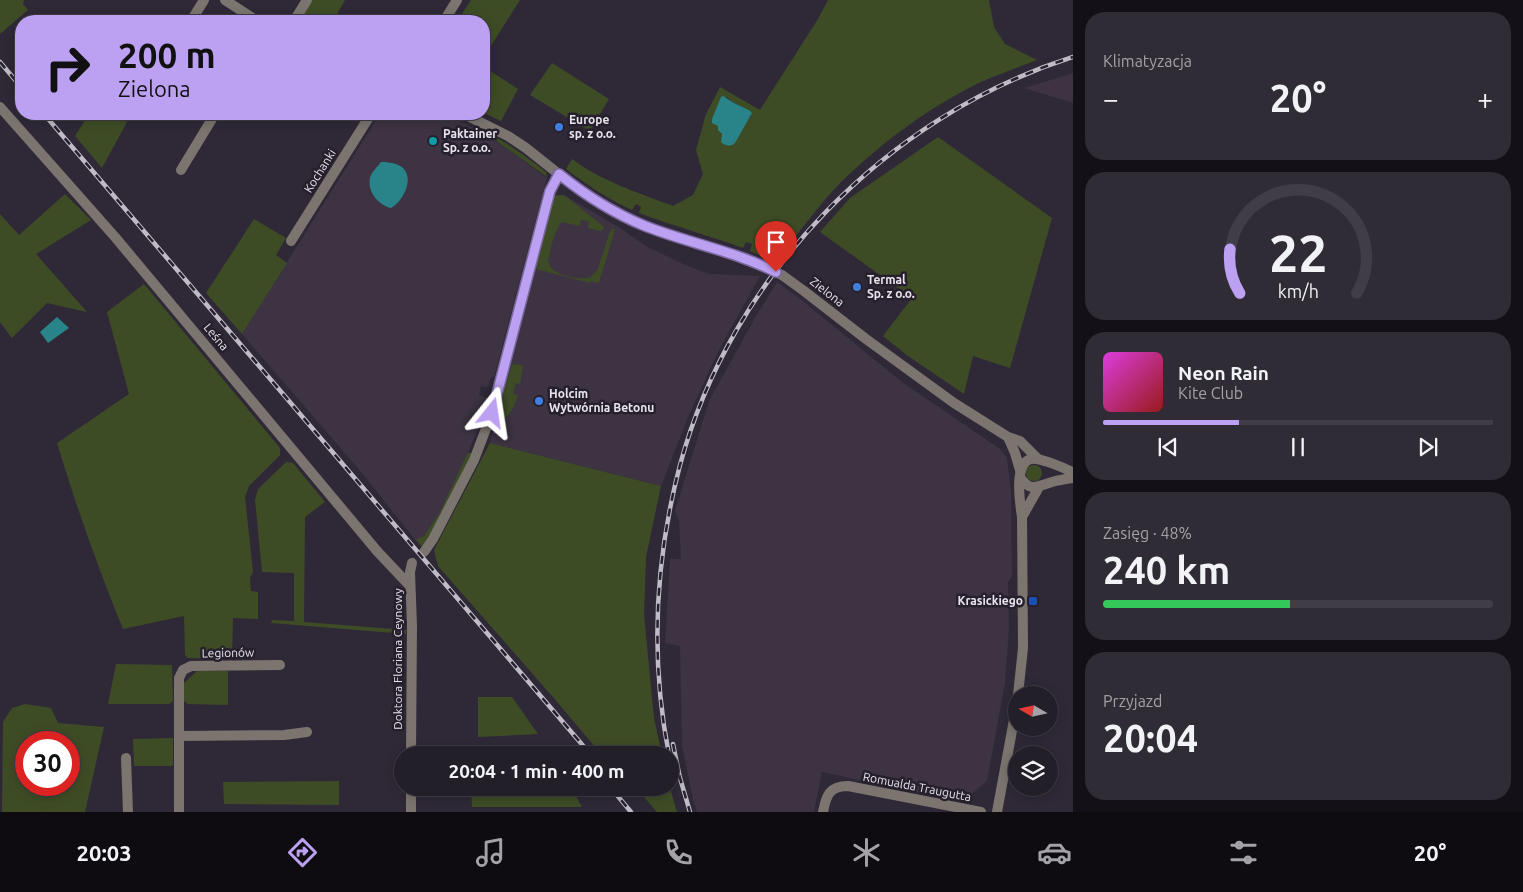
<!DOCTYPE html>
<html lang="pl">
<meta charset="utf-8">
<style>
body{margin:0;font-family:Ubuntu,sans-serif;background:#2f2c35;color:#f1f3f6;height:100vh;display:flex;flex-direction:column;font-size:19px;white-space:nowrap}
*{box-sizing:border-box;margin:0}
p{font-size:16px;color:#a3a2a8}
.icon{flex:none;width:28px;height:28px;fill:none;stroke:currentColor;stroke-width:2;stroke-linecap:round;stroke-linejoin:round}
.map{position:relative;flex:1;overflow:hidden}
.panel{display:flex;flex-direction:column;gap:12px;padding:12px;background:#131117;width:450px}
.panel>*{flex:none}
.guide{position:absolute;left:15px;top:15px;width:475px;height:105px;border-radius:20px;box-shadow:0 2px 12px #0003,0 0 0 1px #403d46;background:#bca0f2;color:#111;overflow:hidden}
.needle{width:32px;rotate:279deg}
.buttons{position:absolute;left:1008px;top:686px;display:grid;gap:10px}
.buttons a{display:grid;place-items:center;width:50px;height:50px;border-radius:50%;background:#231f29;box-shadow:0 2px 12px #0003,0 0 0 1px #403d46;font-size:25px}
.speed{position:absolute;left:15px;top:731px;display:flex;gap:10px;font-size:25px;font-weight:700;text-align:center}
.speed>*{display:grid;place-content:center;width:65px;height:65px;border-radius:50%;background:#231f29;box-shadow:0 2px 12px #0003,0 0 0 1px #403d46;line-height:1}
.speed .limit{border:8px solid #d22;background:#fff;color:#111}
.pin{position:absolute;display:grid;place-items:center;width:42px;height:42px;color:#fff;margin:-51px -21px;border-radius:50% 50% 50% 0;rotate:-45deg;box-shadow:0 0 5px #0007}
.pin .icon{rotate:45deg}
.me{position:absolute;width:55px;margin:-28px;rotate:15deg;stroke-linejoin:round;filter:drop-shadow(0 0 4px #0008)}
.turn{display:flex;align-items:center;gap:18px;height:105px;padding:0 20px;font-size:22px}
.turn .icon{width:65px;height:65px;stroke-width:2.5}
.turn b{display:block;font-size:35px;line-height:42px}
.big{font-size:38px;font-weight:700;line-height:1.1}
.panel .tile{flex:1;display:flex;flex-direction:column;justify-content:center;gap:8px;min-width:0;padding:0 18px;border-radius:20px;background:#2f2c35}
.panel .dial{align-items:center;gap:0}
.dial svg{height:130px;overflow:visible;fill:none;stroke:#403d46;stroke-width:7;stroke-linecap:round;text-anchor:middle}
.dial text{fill:#f1f3f6;stroke:none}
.song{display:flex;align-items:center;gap:15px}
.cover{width:60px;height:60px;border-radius:8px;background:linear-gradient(135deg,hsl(300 70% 55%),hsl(0 70% 35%))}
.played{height:5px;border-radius:2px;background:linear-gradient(90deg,#bca0f2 35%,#403d46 35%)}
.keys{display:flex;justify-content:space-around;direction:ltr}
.heat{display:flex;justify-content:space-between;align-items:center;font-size:28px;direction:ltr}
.charge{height:8px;border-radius:4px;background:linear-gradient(90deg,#34c759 48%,#403d46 0)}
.trip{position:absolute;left:394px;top:746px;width:285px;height:50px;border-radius:25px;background:#231f29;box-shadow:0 2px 12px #0003,0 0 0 1px #403d46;font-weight:700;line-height:50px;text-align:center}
.menu{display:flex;height:80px;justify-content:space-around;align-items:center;background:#0e0c10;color:#a3a2a8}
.menu .icon{width:35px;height:35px}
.menu .selected{color:#bca0f2}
.menu b{font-size:22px;color:#f1f3f6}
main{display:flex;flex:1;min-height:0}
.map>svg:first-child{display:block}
.industrial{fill:#3d3342}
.green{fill:#3e4c26;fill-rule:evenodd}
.water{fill:#288488}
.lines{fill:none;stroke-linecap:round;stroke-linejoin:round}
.minor{stroke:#7b746f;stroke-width:10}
.tertiary{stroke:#7b746f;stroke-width:10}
.rail-casing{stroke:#c0bcc6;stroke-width:4.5}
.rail{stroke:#26202d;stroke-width:2.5;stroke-dasharray:8;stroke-linecap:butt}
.route-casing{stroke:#7a689d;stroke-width:12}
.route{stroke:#bca0f2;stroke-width:9}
.shop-dot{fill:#3f7fe0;stroke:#26202d;stroke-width:2}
.culture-dot{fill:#0f9aa8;stroke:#26202d;stroke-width:2}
.transit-dot{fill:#1a4fb4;stroke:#26202d;stroke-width:2}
.labels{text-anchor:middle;stroke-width:5;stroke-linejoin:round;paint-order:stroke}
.poi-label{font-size:12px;font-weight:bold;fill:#e8e4ed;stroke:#26202d;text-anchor:start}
.street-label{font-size:12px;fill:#e8e4ed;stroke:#26202d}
</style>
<main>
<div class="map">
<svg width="1073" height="812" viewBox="0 0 1073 812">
<rect width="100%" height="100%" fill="#2f2937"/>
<path class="industrial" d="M1073,73v30l-49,-15 40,-12z
M380,114h67l48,26 52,38 -53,199h-3l-3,10 -7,-1 -2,9 7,2 3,7 -40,91 -10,19 -15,22 -8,5 -54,-68 -120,-139z
M555,195h9l53,31 29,20 37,18 26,10 51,2 -41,74 -30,65 -28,71 -171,-43z
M777,282l22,16 103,84 98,67 7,9 4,34 1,84 -4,6 1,47 -4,54 -18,98 -25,21 -140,-30 -8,40h-117l-4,-13 -11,-53 -2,-100 -15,-3 5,-84h11l-2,-38 -4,-10 34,-110 47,-85z"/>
<path class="green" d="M0,0h24l-1,4 5,6 -28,24z
M312,0h33l-7,12v4l-3,5h-36z
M471,0h49l-36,57v-36h-27z
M828,0h161l5,27 11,17 32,16c-23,9 -48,17 -70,29 -46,24 -89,57 -126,93 -24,25 -44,53 -65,81l-26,-12 2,-7 -6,-2 -3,6c-35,-13 -70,-22 -104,-35l2,-6 -5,-3 -4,6c-24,-11 -45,-25 -66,-41l6,-10c29,22 67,34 101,47l20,-11 10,-21 -7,-24 10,-36 14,-27 40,23 58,-91zM726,97l8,6 15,7 2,6 -3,4 -27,18 1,-4c-9,-8 1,-27 4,-37z
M552,63l57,36 -19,32 -60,-36z
M484,67l34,22 -17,32 -17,-8z
M89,114h32l-2,2 8,6 -25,46 -27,-32z
M484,131c23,11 42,26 62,41l1,5 -52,-37 -14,-7z
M938,137l114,81 -42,150 -37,-12 -9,38 -56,-38 -25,-20 29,-38 -92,-66 30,-34z
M65,194l26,26 -55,34 51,58 -40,-9 -35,35 -12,-16v-108l19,21z
M564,195l39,31 1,3 -3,2 -13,-3 1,-6 -6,-2h-2l-1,6 -18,-4c-9,11 -11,26 -14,39 2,4 3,8 7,10 9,6 26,9 36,6l7,-8 11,-35 3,-5h3l-16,54 -9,-2v2l-54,-14 18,-73z
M254,219l32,19 -10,17 11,8 -45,71 -36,-41z
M144,284l136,164v7l-31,31 -4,11 8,75 -3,5 1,14 7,1v27l-25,-1 -1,41 -44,-1 -3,-3 -1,-39 -61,13c-25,-61 -47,-123 -66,-186l72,-49 -22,-82z
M512,364l11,1 -3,19 -4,-1 -3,10 5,3c-4,10 -7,20 -18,25l-2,-4 1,-8z
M490,443l171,43 -15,71 -2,58 10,103 8,37h-60l-50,-59 -114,-130 -4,-16z
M468,452l5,2 -30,60 -21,33 -6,-7 8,-4 16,-24z
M286,462l7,1 32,39 -20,15 -1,105 102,8v4l-135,-11 1,-3 22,1v-48l-32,-1 -7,-72 3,-11z
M1026 473a8 8 0 1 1 16 0a8 8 0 1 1-16 0Z
M116,664l56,1 1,36 -4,3h-61z
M197,671h31v34l-40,-1 -4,-3v-18z
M478,697h34l26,37 -60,3z
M25,704l26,4 7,15 46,4 -19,85h-83l1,-90 9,-14zM69,742v43h-43v-43z
M173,738v27l-2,1h-37l-1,-27z
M339,781v24l-115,-1 -1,-22z
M471,788h97l8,8 6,11h-110z
M636,788h34l7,24h-20z"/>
<path class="water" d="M723,96l11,7 15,7 3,3 -17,30c-5,4 -10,3 -14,-1l1,-8 -4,-4v-4l-6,-3v-4l9,-22z
M381,162c7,0 18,1 23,7 10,12 -2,33 -13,39 -12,-3 -24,-16 -21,-30 1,-5 7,-11 11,-16z
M57,317l12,11 -21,15 -8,-11z"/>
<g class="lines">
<path class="minor" d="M225,0l32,21
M191,21l13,-21
M294,21l13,-21
M444,21l13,-21
M0,107l115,130 262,314 33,35
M464,114l44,22 18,12 49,39 41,25 28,14 108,35 30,14 22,16 62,48 88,64 54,34 12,4 18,18
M181,170l34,-56
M291,241l80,-127
M1008,437l7,16 5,17
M424,552l9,-13 41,-79 18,-47 58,-222 9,-17
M179,736l105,-1 23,-3
M411,755l1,-129 -2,-54 2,-9
M126,758l2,54
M179,812v-134l4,-8 8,-4 89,-1
M411,812v-24"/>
<path class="tertiary" d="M1020,477c10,16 18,9 32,5 7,-2 14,-3 21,-4
M1022,517l17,-30
M1018,695l5,-47 -1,-131c-2,-14 -10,-61 14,-58 9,1 26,8 34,12l3,2
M823,812c3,-16 6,-26 25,-26l133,26
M997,812l19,-103"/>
<defs>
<path id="rail" d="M0,62l21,25
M44,114l547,641
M673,744l7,34 10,34
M669,755c-19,-97 -14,-195 11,-290 51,-189 206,-349 393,-408
M611,788l20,24"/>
</defs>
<use href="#rail" class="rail-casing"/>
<use href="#rail" class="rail"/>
</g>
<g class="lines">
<defs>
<path id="route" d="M492,413l58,-222 9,-17c26,21 54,39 86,52 43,17 89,25 131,46"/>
</defs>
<use href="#route" class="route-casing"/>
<use href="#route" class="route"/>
</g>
<g class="shop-dot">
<circle cx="559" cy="127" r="5"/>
<circle cx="857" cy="287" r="5"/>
<circle cx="539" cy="401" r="5"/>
</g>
<circle class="culture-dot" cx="433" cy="141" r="5"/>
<rect class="transit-dot" x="1028" y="596" width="10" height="10" rx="2.5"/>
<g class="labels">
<g class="poi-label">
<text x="569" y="124">Europe<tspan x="569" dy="14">sp. z o.o.</tspan></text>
<text x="443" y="138">Paktainer<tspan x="443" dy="14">Sp. z o.o.</tspan></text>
<text x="867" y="284">Termal<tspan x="867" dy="14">Sp. z o.o.</tspan></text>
<text x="549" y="398">Holcim<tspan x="549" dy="14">Wytwórnia Betonu</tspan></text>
<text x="1023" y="605" text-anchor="end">Krasickiego</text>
</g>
<g class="street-label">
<text transform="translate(320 171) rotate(-58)" y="4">Kochanki</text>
<text transform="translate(827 292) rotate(38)" y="4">Zielona</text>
<text transform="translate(216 337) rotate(50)" y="4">Leśna</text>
<text transform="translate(228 653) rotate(-1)" y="4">Legionów</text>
<text transform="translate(398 659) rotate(-90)" y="4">Doktora Floriana Ceynowy</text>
<text transform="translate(917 787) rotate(11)" y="4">Romualda Traugutta</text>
</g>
</g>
</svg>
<div class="buttons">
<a><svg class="needle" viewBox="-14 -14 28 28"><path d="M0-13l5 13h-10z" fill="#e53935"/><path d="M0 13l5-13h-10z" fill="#a3a2a8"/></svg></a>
<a><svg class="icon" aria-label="layers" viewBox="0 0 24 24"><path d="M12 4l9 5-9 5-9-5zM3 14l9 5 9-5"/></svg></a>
</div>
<div class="speed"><div class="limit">30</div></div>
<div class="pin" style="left:776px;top:272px;background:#d93025"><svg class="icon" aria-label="arrive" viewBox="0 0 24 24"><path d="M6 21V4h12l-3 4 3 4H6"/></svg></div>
<svg class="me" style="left:492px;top:413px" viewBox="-20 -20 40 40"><path d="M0-17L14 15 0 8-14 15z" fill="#bca0f2" stroke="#fff" stroke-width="4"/></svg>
<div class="trip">20:04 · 1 min · 400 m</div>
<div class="guide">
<div class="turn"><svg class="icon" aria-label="right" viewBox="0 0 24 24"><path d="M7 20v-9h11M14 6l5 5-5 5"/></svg><div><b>200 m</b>Zielona</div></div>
</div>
</div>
<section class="panel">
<div class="tile"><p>Klimatyzacja</p>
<div class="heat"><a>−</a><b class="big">20°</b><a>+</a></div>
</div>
<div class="tile dial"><svg viewBox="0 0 100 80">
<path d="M14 69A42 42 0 1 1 86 69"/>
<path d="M14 69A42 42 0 0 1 8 42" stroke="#bca0f2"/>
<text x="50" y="56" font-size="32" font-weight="700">22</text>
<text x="50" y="72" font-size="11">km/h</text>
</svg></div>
<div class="tile">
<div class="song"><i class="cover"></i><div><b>Neon Rain</b><p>Kite Club</p></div></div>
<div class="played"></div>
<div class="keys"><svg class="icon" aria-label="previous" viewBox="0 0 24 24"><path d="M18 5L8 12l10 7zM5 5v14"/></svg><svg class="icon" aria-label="pause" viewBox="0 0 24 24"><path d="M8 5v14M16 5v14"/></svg><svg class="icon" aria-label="next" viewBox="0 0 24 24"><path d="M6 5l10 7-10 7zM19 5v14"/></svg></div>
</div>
<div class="tile"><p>Zasięg · 48%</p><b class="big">240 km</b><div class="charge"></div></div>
<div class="tile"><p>Przyjazd</p><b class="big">20:04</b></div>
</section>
</main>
<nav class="menu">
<b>20:03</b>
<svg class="icon selected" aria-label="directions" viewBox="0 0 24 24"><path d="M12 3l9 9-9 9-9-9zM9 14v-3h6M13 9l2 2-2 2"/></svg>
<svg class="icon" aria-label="music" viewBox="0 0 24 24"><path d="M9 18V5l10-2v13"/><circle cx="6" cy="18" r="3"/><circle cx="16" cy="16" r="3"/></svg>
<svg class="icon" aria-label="phone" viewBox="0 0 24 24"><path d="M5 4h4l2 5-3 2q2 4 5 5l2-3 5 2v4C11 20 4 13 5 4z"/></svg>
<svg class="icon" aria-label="climate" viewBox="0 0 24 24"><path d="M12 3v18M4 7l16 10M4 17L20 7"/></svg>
<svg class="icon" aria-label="car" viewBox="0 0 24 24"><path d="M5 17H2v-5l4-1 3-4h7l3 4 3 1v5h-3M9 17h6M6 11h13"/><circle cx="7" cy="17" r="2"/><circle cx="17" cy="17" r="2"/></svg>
<svg class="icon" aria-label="filters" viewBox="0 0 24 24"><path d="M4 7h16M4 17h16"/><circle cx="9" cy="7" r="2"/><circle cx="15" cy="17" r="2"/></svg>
<b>20°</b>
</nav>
